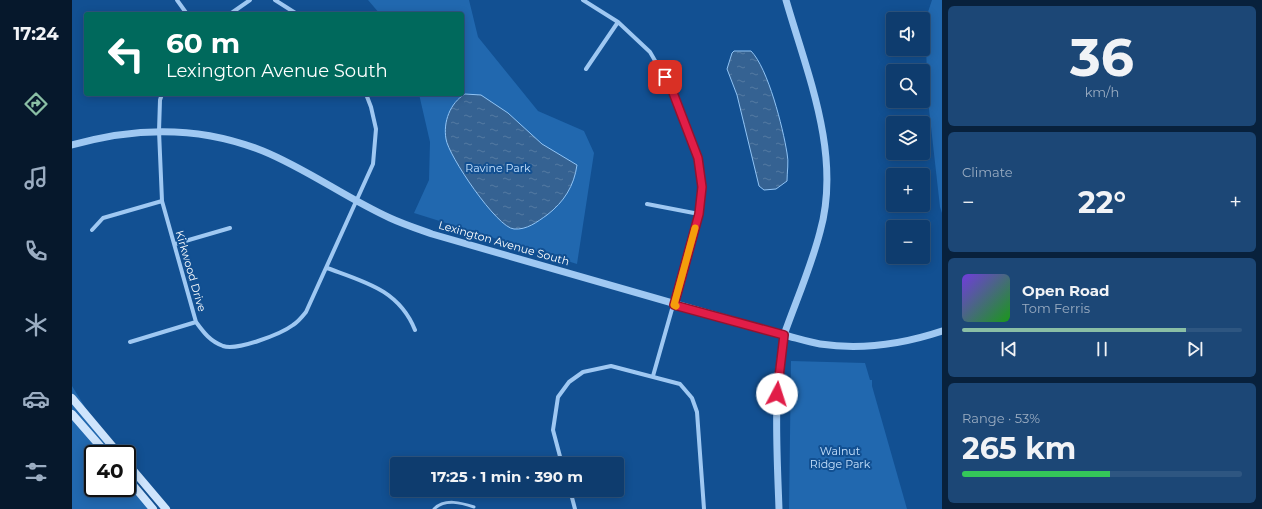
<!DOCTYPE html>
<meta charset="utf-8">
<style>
body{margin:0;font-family:Montserrat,sans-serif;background:#1c4776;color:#f1f3f6;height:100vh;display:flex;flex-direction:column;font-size:15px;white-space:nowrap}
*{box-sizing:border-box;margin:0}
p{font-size:13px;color:#9badc2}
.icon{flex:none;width:22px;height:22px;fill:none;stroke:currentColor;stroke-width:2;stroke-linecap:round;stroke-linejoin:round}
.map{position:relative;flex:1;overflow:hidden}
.details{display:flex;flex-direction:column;gap:6px;padding:6px;background:#08213c;width:320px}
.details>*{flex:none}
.hud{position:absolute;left:12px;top:12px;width:380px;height:84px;border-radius:4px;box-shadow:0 2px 10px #0003,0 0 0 1px #2e5681;background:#00695c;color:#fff;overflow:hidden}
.controls{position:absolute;left:814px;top:12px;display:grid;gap:8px}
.controls a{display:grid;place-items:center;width:44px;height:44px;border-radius:4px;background:#0e3c6e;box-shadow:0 2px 10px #0003,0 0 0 1px #2e5681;font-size:20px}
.speed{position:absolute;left:12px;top:445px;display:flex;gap:8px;font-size:20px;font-weight:700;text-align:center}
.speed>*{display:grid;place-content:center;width:52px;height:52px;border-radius:50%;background:#0e3c6e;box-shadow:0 2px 10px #0003,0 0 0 1px #2e5681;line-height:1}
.speed .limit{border:2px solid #111;border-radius:6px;background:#fff;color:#111}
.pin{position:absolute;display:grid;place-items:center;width:34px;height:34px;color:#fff;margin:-17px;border-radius:8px;box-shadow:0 2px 6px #0006}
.me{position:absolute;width:44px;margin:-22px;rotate:5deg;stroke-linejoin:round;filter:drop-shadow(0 0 3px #0008)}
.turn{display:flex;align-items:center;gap:14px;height:84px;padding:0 16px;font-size:18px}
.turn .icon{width:52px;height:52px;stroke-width:2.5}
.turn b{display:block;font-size:28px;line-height:34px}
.big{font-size:30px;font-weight:700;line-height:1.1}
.details .widget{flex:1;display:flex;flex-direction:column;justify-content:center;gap:6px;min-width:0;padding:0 14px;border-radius:6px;background:#1c4776}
.details .dial{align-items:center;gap:0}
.dial b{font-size:52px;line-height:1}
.song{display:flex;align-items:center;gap:12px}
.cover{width:48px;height:48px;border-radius:6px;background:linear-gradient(135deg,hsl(260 70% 55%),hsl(120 70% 35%))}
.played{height:4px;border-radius:2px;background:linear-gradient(90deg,#8abfa5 80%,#2e5681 80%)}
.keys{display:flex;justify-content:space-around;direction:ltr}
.heat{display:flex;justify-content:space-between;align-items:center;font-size:22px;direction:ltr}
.charge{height:6px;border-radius:3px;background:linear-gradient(90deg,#34c759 53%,#2e5681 0)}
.trip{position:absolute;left:318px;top:457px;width:234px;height:40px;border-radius:4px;background:#0e3c6e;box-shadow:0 2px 10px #0003,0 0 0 1px #2e5681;font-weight:700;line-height:40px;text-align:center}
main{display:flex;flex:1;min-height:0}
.menu{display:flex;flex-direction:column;width:72px;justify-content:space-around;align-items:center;background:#06182c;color:#9badc2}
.menu .icon{width:28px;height:28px}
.menu .on{color:#8abfa5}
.menu b{font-size:18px;color:#f1f3f6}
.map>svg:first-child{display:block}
.park{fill:#2168af}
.water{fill:url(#water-ripples);stroke:#90c4f6}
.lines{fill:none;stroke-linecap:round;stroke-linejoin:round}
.service{stroke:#9fc8f2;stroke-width:3}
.minor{stroke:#9fc8f2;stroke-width:4}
.tertiary{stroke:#9fc8f2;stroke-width:7}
.secondary{stroke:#cee4fc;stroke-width:8}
.route-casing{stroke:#92132f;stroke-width:10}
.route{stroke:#e11d48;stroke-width:7}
.slow{stroke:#f59e0b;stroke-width:7}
.labels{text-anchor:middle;stroke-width:4;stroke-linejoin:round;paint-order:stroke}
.park-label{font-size:11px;fill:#c6e1fd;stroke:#125092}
.street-label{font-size:11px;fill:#fff;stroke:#125092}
</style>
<main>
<nav class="menu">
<b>17:24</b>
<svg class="icon on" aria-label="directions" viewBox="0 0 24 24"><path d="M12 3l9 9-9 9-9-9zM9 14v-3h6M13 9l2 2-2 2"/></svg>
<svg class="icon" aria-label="music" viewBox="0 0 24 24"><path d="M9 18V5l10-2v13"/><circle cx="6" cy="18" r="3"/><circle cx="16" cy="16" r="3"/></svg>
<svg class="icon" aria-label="phone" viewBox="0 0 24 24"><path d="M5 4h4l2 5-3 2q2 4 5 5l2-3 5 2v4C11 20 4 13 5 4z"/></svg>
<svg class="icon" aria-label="climate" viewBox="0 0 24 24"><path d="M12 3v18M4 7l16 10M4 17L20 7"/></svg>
<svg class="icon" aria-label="car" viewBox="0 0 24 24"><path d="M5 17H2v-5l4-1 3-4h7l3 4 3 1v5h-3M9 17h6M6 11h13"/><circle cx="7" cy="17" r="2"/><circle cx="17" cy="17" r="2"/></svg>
<svg class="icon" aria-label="filters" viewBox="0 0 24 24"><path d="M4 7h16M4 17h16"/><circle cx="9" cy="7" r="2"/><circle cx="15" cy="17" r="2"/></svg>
</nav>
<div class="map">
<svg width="870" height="509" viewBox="0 0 870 509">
<defs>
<pattern id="water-ripples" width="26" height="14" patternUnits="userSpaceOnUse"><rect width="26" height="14" fill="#356292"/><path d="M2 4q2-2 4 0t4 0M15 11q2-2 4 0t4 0" fill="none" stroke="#537aa2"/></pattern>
</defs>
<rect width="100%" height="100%" fill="#125092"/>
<path class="park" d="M296,0h101l9,37 60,74 46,20 10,22 -17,111 -163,-51 15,-33 1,-38 -11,-48h43v-80h-82z
M860,0h10v213l-2,-6 -12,-107 -3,-79z
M719,361l74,2 5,17h2v6l35,123h-118z
M0,386l42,68h-21v34h34v-14l22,35h-77z"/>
<path class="water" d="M662,51h17c17,17 32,77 36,102 2,9 0,19 0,28l-11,8 -12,1 -5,-4 -22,-91 -10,-26 5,-16z
M393,94l16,1 27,18 34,31 35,21c-3,21 -13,37 -30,50 -10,7 -20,15 -33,14 -17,-1 -66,-74 -68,-90 -3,-17 4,-36 19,-45z"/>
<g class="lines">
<path class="service" d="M362,509c11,-11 28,-6 40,-2"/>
<path class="minor" d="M105,0l10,14
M203,0l22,14
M511,0l35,22 32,30 22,38 26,68 4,29 -3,27 -46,162
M158,14l20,-14
M514,69l32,-47
M90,94l-2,6 -1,31 3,70 34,121c8,11 14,19 27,24 14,5 58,-12 70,-21 5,-3 9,-8 13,-13l67,-148 3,-35 -5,-22 -5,-13
M575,204l52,10
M20,230l11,-12 59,-17
M103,244l55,-16
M255,268c38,14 72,22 88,62
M58,342l66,-20
M490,464l-9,-34 5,-33 11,-15 14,-10 28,-6 69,18 12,14 5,14 7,97
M498,490l5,19"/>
<path class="tertiary" d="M0,145c63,-18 129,-19 191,6 44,18 83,47 127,67 13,6 28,11 42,16l352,101c12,3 24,7 36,9 41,6 83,0 122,-13
M707,509c-2,-58 -6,-116 5,-174 12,-34 27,-68 36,-103 22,-77 -13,-159 -34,-232"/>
<path class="secondary" d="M0,398l47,56
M0,414l35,40
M55,463l39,46
M55,478l26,31"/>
</g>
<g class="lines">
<defs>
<path id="route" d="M593,77l7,13 26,68 4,29 -3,27 -25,91 110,30 -7,59"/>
</defs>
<use href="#route" class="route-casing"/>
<use href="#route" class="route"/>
<path class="slow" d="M604,306l-2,-1 21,-77"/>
</g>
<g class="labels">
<g class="park-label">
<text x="426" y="172">Ravine Park</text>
<text x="768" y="455">Walnut<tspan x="768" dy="13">Ridge Park</tspan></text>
</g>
<g class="street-label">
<text transform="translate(432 243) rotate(16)" y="4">Lexington Avenue South</text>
<text transform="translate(119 271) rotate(74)" y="4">Kirkwood Drive</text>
</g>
</g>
</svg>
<div class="controls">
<a><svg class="icon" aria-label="sound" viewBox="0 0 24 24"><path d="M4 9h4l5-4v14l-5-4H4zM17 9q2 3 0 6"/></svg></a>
<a><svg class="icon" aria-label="search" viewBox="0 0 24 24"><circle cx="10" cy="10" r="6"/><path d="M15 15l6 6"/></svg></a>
<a><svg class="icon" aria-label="layers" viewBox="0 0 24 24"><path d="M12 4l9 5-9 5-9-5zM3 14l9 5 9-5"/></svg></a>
<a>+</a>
<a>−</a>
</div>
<div class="speed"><div class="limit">40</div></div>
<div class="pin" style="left:593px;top:77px;background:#d93025"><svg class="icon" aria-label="arrive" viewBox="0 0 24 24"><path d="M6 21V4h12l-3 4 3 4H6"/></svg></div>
<svg class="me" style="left:705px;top:394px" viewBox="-20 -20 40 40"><circle r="19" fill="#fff"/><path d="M0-13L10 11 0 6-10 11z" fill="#e11d48"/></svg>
<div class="trip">17:25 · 1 min · 390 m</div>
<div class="hud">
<div class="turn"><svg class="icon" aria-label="left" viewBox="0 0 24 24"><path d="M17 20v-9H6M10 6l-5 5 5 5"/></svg><div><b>60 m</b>Lexington Avenue South</div></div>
</div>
</div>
<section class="details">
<div class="widget dial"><b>36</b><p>km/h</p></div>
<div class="widget"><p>Climate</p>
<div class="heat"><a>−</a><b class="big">22°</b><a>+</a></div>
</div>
<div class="widget">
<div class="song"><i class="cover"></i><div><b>Open Road</b><p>Tom Ferris</p></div></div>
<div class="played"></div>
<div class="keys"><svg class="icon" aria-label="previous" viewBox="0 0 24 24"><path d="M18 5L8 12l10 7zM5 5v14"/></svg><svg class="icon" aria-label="pause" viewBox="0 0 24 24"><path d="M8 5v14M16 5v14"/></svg><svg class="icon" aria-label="next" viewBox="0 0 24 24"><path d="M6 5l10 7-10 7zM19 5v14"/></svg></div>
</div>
<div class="widget"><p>Range · 53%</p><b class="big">265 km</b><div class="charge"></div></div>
</section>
</main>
